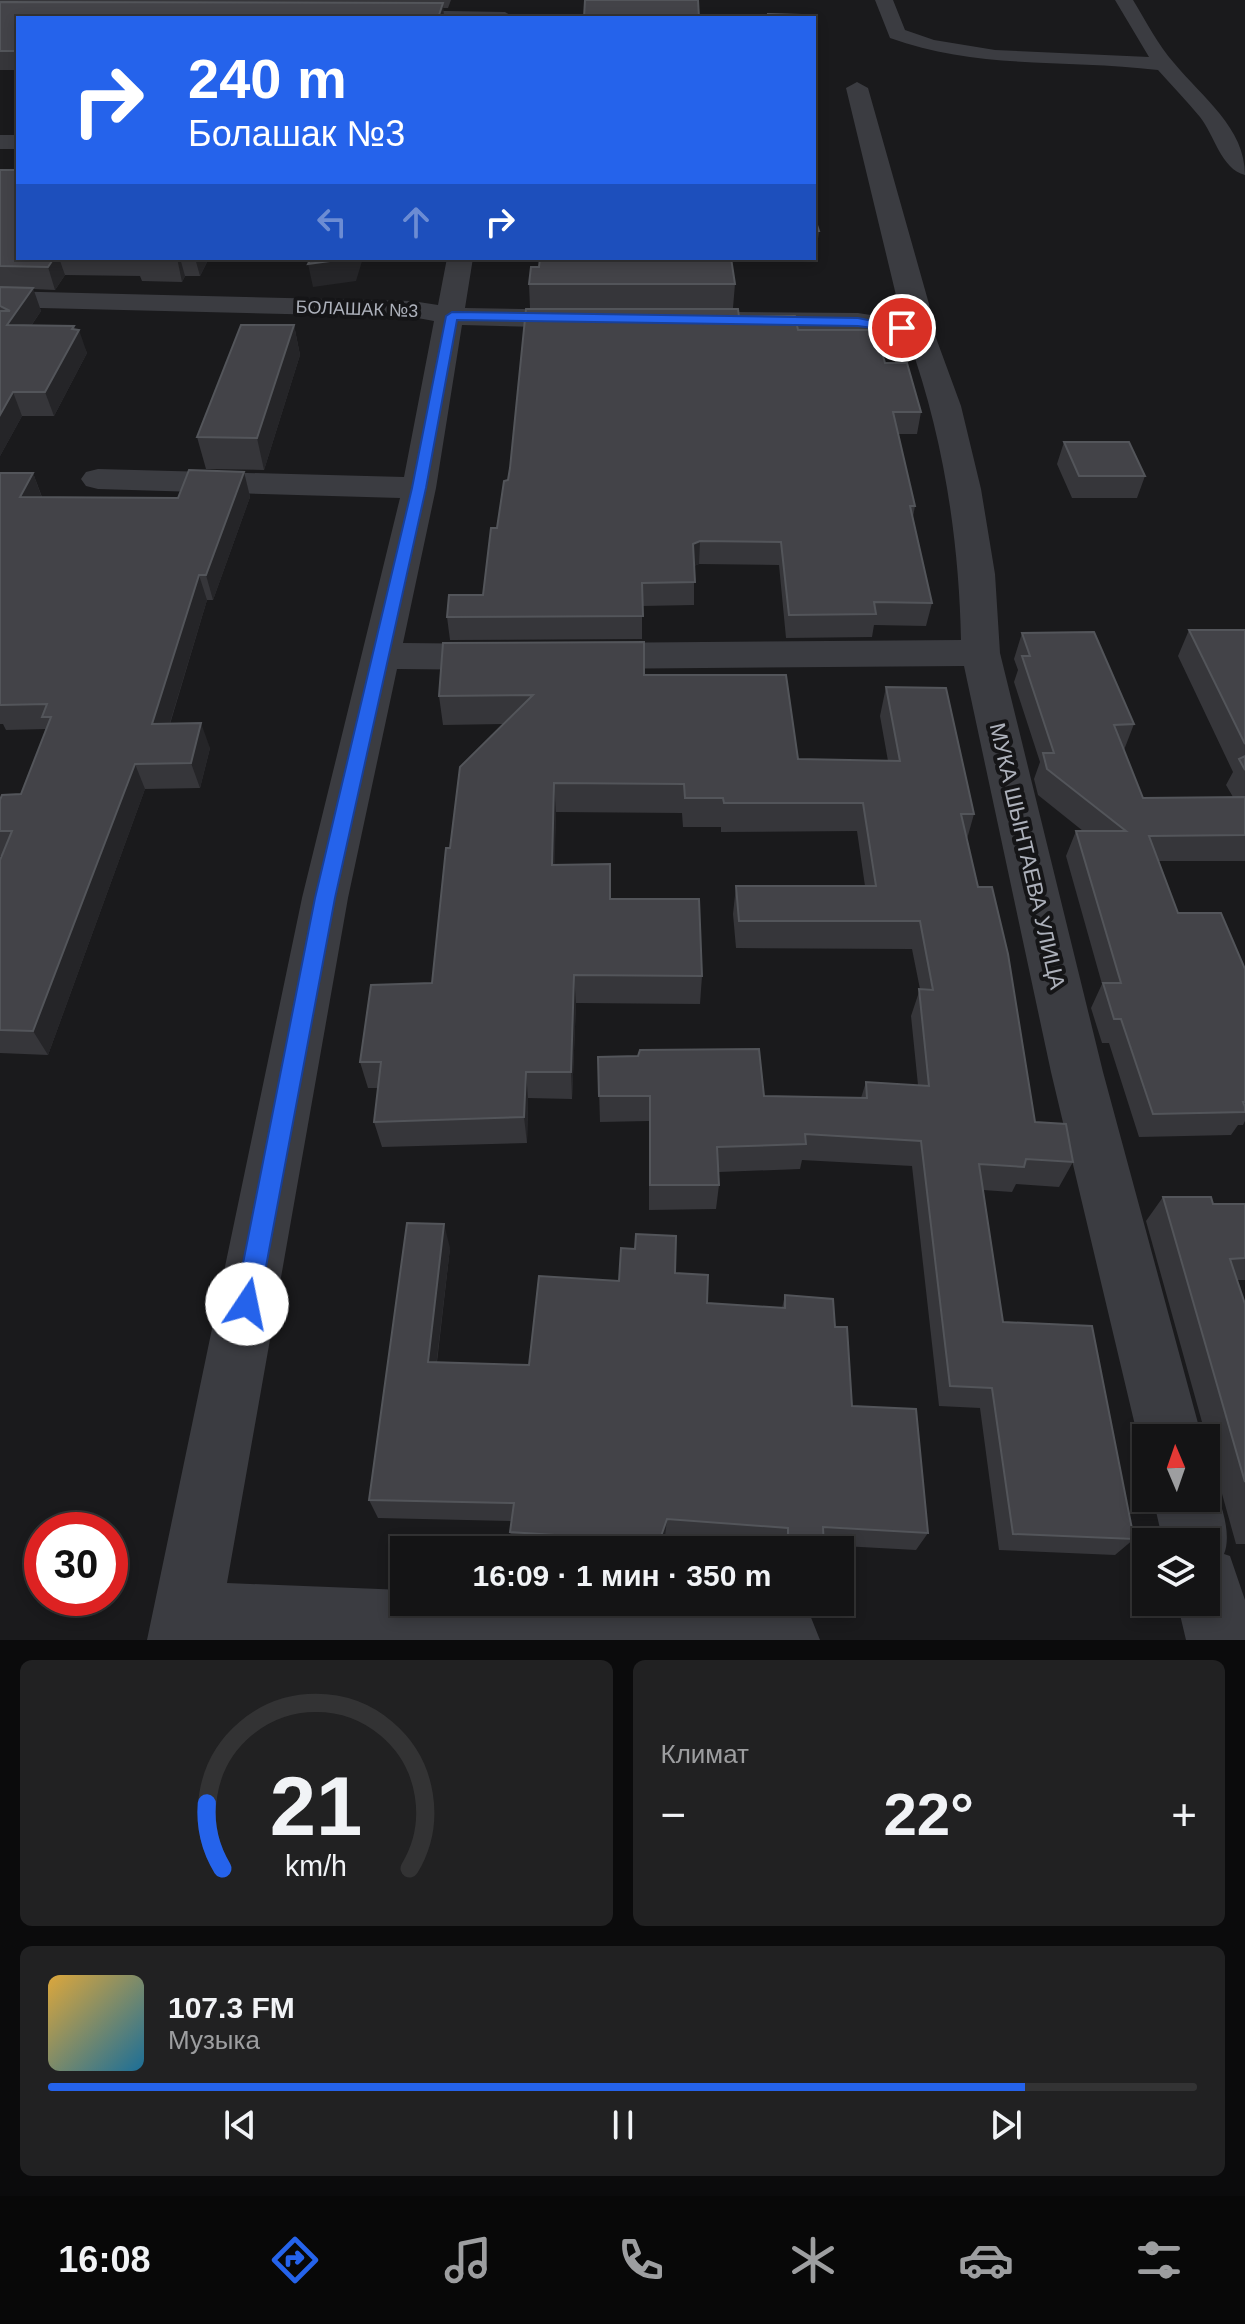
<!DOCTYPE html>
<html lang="ru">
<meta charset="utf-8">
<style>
body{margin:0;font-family:Arial,sans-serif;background:#212122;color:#f1f3f6;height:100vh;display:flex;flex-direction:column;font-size:30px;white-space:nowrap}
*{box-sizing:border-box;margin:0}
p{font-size:26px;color:#9d9ea0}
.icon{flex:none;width:44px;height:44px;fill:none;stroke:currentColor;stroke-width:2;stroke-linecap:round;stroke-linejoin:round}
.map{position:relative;height:1640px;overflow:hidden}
.details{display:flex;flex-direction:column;gap:20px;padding:20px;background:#0b0b0c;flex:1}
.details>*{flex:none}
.hud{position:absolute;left:16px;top:16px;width:800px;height:244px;border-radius:0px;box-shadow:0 4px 12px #0003,0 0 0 2px #333334;background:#2563eb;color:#fff;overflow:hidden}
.needle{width:52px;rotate:358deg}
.fabs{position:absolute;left:1132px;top:1424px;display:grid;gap:16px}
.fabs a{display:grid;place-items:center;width:88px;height:88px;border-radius:0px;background:#141415;box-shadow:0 4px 12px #0003,0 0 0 2px #333334;font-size:40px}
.speed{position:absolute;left:24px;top:1512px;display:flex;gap:16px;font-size:40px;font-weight:700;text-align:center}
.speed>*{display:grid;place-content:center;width:104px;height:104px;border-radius:50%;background:#141415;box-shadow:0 4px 12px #0003,0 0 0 2px #333334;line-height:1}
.speed .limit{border:12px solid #d22;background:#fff;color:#111}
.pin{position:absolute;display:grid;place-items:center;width:68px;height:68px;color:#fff;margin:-34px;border:4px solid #fff;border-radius:50%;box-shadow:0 2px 8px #0007}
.me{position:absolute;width:88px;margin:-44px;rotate:11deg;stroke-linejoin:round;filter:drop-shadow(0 0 6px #0008)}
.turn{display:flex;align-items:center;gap:28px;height:168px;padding:0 40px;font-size:36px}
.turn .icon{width:104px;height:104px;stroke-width:2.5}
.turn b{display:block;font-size:56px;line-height:68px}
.lanes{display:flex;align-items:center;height:76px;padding:0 40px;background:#0003;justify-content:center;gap:40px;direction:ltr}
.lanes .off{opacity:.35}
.big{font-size:60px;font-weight:800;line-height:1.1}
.details .tile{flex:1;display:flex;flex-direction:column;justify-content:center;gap:12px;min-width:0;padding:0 28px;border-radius:12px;background:#212122}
.details .dial{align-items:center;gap:0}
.dial svg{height:208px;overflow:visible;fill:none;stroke:#333334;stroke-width:7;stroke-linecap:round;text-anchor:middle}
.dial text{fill:#f1f3f6;stroke:none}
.song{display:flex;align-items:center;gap:24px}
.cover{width:96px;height:96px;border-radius:12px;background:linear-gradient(135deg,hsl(40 70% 55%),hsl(200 70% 35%))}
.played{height:8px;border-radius:4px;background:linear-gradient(90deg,#2563eb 85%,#333334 85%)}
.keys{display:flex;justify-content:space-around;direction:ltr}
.heat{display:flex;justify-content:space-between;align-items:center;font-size:44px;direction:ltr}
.details .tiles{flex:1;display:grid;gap:20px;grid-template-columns:1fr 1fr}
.tile:last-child{grid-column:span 2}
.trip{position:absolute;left:390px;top:1536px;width:464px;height:80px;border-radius:0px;background:#141415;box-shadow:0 4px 12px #0003,0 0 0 2px #333334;font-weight:800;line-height:80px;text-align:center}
.tabs{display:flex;height:128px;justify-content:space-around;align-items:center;background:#080808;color:#9d9ea0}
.tabs .icon{width:56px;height:56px}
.tabs .active{color:#2563eb}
.tabs b{font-size:36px;color:#f1f3f6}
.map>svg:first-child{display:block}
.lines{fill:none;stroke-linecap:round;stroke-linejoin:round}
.street{fill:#3b3c41;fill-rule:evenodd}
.wall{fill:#36363a}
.shaded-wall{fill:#252528}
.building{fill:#434348;stroke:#53555a;stroke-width:2}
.route{fill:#2563eb;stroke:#184099;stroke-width:2}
.labels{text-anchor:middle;stroke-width:8;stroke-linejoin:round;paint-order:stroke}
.far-street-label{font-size:18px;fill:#adb1bb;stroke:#151517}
.street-label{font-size:22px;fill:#adb1bb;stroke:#151517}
</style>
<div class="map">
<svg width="1245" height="1640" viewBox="0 0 1245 1640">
<rect width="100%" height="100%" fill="#1a1a1c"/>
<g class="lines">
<path class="street" d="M875,0h18l12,30 29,10 61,10 154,7 -34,-57h18c13,21 25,45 41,63 29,35 71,65 71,112 -24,-6 -31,-41 -45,-58 -13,-16 -28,-31 -42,-47 -91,-11 -180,0 -268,-32z
M386,10l119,2 10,6h-137l1,-6z
M857,82l11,6 61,216 3,23 29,79 20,83 14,85 5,79 103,419 99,366h-56v18l-8,-18 -87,-366 -87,-406 -380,3 -14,-4 -5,-9 5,-9 14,-4 377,-3c-2,-102 -18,-205 -53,-302l-50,-7 -123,-1 -10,-3 -4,-6 4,-6 10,-3 123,1 44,7 -56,-232z
M0,135h18v14h-18z
M447,258h26l-8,50 118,2 10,3 4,6 -4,6 -10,3 -121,-3 -26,163 -33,155 100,1 14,4 5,9 -5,9 -14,4 -106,-1 -49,229 -121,685 177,7v12l381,3 25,10 10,25h-673l155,-742 98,-400 -302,-9 -12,-3 -5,-7 5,-7 12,-3 306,8 30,-156 -22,-4 -412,-10v-16l412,10 26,4z
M1206,1474c13,18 27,59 18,80l6,2 15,44v40h-59l-9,-38h29v-60h-43l-10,-44h53z"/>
</g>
<path class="wall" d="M0,0h451l-3,8h-5l1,10h-426v52h-18z
M814,59l3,11 -1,13h-2z
M0,170l18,88h191l-9,18h-15l-3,6 -40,-1 -2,-5 -75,-1 -10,15 -22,-1 8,22 -10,15h43l13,27 -33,63h-32l-22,40z
M814,216l5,15 -3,23h-2z
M539,267l196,17 -2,24h-203l-1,-24z
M739,317l59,13 87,33 36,49 -4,22h-19l17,72 -2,11 19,86 -6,23 -52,-1 -2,12 -86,1 -7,-73 -80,-1 -5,2v39l-52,1v33l-192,1 -3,-23 36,-22 25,-115z
M294,325l6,30 -36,115 -58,-1 -9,-32z
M1064,442l81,34 -8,22h-65l-15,-34z
M244,472l6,25 -37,103h-6l-37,124 40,24 -10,40 -55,1 -97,266 -48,-2v-193l2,-4h-2v-56l21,-6 25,-65 -40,1 -3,-6h-3v-251h33l9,24 136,1z
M1189,630h56v231h-86l19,52 67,56v152l-2,4h-5l-7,10 -92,2 -30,-94h-7l-11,-35 11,-24 -36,-128 10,-25h7l-45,-36 -4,-16 6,-17 -26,-80 4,-12 -4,-11 8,-26 112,91 -10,26 19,48 90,-1 -7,-12 7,-13 -55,-116z
M644,675l154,84 90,2 -8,-45 6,-29 88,127 -7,25 68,283 38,40 -14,25 -43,-3 -4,8 -29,-2 20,132 131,217 -19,16 -116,-5 -19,-142 -41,-2 -27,-240 -110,-6 -2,9 -81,3v13l-3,24 -67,1v-89l-49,1 -2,-65 166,39 97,2 5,-16 52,3 -7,-69 9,-27 -8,-40 -176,-1 -3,-34 3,-28h129l-8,-55 -136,1v-5h-38l-1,-14 -126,-1 -2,53 56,34 92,77 -2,28 -124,-1 -4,96 -44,-1 -1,45 -145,4 -8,-25 4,-34h-10l-8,-26 72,-79 18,-135 53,-124 -60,1 -4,-29z
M1163,1197l50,7h32v76h-8l8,24v240h-9l-90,-323z
M450,1248l-13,114 92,3 90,-84 56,-8 32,30 75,5 3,-13 50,32 17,79 76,127 -12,17 -92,-5v5h-43v-5l-116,-8 -5,13h-126l-19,-1 -5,-17 2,-11 -134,-3 -9,-18z"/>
<path class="shaded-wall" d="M443,3l1,15h-6z
M54,258h5l6,17 -10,15 -7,-23z
M177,258h3l5,18 -3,6z
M195,258h14l-9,18z
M352,258h11l-7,23 -43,6 -5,-23z
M33,288l8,23 -26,38 -8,-24z
M294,325l6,30 -36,115 -7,-32z
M74,326l3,8 2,-4 8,23 -33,63 -9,-24z
M13,392l9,24 -22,40v-41z
M244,472l6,25 -37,103 -7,-25z
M33,473l9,25 -22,-1z
M700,541l-1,23 -7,3 1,-23z
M199,575l8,25 -45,149 -10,-25z
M201,723l9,25 -10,40 -9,-25z
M135,764l10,25 -97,266 -15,-24z
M554,783l2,29 -2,82 -2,-29z
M574,975l2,28 -4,96 -1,-27z
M526,1072l2,26 -1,45 -3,-26z
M444,1224l6,24 -16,136 -6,-22z
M667,1519l-2,18 -5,13h-2l1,-8z"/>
<path class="building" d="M585,0h113l1,18h-115z
M0,2l443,1 -5,15h-420v33h-18z
M768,14l33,1 1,3h-34z
M0,170h18v88h36l-6,9 -48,-1z
M814,216l5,15h-5z
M136,258h41l-1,1z
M311,258h41l-44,6z
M540,258h191l4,26h-206l2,-17h8z
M0,287l33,1 -26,37 67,1 -2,3 7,1 -34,62h-32l-13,23v-104h10l-10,-5z
M526,309h212l1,8 56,-1 3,14h78l9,33h22l14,49h-28l22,94h-5l22,97 -58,-1 2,12 -87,1 -8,-73 -81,-1 -7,3 2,38 -53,1 1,33 -196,1 2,-22h34l8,-67h6l7,-47 4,-1 2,-12z
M241,325h53l-37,113 -60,-1z
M1064,442h65l16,34h-66z
M189,470l55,2 -38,103h-7l-47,149 49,-1 -10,40 -56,1 -102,267 -33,-1v-170l12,-29h-12v-31l2,-5 19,-1 30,-77h-9l5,-13 -47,1v-232h33l-13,24 158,1z
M1189,630h56v114z
M1094,632l40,92 -20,1 29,73 102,-1v38l-96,1 29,77h43l24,56v133h-2l2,5v5l-92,2 -32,-95h-7l-11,-36h18l-45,-152h50l-79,-62 -4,-16h11l-32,-97h8l-8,-23z
M644,642v33h142l12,84 102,2 -14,-74 60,1 28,126h-13l17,73h14l16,67 27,168 31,2 7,38 -47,-3 -2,8 -45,-3 24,158 89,4 42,213 -121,-5 -21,-146 -42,-2 -29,-245 -116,-7 1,10 -89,3 2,38h-69v-89h-51l-1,-39 40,-1 2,-6 119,-1 5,47 103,2 -1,-16 63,4 -10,-97 14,1 -13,-69h-181l-3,-35h140l-13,-83h-139l-1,-5h-38l-1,-14 -130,-1 -2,82 58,-1v35h89l3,77 -128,-1 -3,97h-45l-2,45 -150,5 7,-60h-21l11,-77 61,-2 14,-135h4l10,-81 73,-72 -94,1 4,-53z
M1245,756v14l-6,-11z
M1163,1197h48l2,7h32v54l-15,1 15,45v178z
M407,1223l37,1 -16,138 101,3 10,-89 80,5 2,-33 14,1 1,-15 40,2 -1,37 33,2 -1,28 78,5v-13l48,4 2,28h12l5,79 64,3 12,124 -105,-6 1,23h-11l-25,-2v-20l-121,-9 -8,23 -149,-10 4,-29 -145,-3z"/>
<path class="route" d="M452,312l406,6 50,10 -6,4 -44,-6 -401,-6 -31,168 -91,410 -76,406 -4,9 -8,3 -9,-3 -3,-9 80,-406 97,-410 34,-172z"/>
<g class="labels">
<g class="far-street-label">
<text transform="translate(357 309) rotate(2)" y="6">БОЛАШАК №3</text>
</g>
<g class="street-label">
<text transform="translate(1028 856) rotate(77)" y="8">МУКА ШЫНТАЕВА УЛИЦА</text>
</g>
</g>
</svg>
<div class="fabs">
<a><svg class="needle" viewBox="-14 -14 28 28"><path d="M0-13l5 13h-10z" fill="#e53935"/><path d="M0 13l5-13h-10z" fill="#9d9ea0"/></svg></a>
<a><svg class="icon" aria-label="layers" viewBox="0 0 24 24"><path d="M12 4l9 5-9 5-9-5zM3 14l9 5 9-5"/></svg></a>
</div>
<div class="speed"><div class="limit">30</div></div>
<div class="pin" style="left:902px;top:328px;background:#d93025"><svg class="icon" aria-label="arrive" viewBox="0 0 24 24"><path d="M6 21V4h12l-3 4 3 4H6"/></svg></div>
<svg class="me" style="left:247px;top:1304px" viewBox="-20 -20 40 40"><circle r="19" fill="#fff"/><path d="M0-13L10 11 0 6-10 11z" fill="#2563eb"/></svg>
<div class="trip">16:09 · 1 мин · 350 m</div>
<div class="hud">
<div class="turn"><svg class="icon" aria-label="right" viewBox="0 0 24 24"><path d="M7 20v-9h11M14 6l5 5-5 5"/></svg><div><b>240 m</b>Болашак №3</div></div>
<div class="lanes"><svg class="icon off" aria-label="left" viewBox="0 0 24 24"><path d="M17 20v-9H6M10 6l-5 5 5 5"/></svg><svg class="icon off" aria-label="ahead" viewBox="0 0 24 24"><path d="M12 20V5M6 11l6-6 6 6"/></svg><svg class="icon" aria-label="right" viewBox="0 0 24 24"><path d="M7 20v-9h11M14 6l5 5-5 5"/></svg></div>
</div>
</div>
<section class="details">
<div class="tiles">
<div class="tile dial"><svg viewBox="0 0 100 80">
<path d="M14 69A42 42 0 1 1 86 69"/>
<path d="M14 69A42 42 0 0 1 8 44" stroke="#2563eb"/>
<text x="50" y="56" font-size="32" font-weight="700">21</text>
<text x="50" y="72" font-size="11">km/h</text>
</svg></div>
<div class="tile"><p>Климат</p>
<div class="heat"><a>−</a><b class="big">22°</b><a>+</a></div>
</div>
<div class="tile">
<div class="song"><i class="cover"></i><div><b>107.3 FM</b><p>Музыка</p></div></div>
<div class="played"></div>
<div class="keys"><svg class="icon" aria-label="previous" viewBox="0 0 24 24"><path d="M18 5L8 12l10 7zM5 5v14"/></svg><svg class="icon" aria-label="pause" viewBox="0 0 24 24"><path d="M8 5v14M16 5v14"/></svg><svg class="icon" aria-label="next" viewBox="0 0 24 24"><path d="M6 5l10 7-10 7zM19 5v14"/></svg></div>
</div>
</div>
</section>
<nav class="tabs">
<b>16:08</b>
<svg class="icon active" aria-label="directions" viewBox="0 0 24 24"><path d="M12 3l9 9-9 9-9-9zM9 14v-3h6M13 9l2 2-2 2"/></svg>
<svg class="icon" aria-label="music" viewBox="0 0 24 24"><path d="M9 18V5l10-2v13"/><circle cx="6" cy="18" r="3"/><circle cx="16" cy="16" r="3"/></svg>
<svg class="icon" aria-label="phone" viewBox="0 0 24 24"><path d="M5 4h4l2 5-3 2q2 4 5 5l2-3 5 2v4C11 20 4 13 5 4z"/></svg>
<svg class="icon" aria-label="climate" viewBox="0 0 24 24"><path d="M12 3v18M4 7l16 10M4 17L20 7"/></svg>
<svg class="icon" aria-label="car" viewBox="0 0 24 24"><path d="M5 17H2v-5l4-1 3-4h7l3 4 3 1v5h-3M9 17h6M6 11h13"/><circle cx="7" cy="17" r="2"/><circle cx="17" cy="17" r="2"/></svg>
<svg class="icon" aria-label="filters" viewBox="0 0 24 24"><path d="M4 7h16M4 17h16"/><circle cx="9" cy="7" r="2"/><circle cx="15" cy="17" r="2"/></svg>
</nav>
